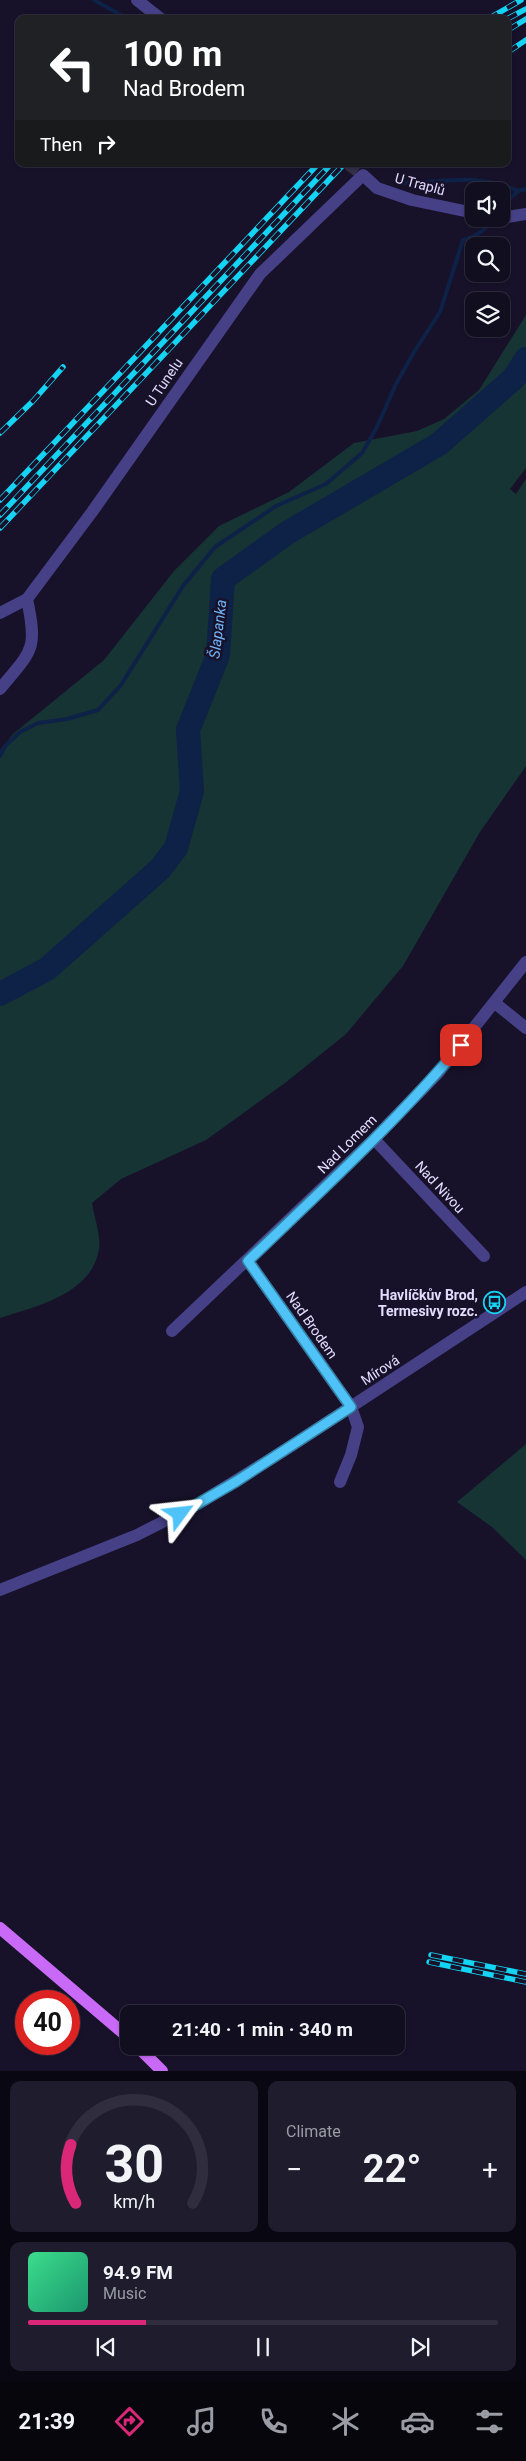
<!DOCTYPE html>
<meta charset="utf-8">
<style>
body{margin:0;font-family:Roboto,sans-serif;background:#1e1c2d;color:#f1f3f6;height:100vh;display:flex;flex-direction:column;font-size:19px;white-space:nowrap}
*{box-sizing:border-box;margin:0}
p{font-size:16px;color:#9c9ca5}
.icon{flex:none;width:28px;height:28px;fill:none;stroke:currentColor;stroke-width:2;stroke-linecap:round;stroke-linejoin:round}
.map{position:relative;height:2071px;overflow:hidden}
.details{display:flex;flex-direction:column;gap:10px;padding:10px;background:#090812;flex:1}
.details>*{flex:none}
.banner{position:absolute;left:15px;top:15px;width:496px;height:152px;border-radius:10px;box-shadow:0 1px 4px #0004,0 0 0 1px #302e3e;background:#202124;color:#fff;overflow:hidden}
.tools{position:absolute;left:465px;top:182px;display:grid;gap:10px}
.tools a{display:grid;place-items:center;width:45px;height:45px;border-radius:10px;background:#110e20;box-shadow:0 1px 4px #0004,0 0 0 1px #302e3e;font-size:25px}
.speed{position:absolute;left:15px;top:1990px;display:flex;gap:10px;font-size:25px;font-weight:700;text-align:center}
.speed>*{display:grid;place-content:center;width:65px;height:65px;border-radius:50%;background:#110e20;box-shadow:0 1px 4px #0004,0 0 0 1px #302e3e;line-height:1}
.speed .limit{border:8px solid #d22;background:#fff;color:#111}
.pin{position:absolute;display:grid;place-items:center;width:42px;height:42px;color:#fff;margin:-21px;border-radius:10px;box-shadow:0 2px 8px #0006}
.me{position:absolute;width:55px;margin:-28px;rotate:60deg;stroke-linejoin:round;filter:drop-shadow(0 0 4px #0008)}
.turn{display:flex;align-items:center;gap:18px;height:105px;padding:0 25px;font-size:22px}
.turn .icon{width:65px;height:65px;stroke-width:2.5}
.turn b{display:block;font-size:35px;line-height:42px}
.then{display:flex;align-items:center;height:48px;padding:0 25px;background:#0003;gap:10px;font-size:19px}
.big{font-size:38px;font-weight:700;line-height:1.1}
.details .widget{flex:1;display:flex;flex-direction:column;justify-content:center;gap:8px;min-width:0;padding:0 18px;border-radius:10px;background:#1e1c2d}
.details .dial{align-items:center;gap:0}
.dial svg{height:130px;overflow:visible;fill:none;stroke:#302e3e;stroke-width:7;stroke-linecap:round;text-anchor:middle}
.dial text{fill:#f1f3f6;stroke:none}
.song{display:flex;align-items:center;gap:15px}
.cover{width:60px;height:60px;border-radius:8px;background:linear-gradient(135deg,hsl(150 70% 55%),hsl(160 70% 35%))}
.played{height:5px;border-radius:2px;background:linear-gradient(90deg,#db2777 25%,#302e3e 25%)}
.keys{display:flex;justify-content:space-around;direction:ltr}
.heat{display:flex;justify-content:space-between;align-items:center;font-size:28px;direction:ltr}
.details .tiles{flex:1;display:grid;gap:10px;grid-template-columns:1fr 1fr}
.widget:last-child{grid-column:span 2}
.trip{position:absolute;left:120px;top:2005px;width:285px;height:50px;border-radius:10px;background:#110e20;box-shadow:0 1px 4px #0004,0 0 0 1px #302e3e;font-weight:700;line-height:50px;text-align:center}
.tabs{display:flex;height:80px;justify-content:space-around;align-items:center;background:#07060d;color:#9c9ca5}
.tabs .icon{width:35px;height:35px}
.tabs .current{color:#db2777}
.tabs b{font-size:22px;color:#f1f3f6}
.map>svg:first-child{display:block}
.green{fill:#163434}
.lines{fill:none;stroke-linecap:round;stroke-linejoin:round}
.stream{stroke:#0e2147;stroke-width:4}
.river{stroke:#0e2147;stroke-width:24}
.minor-tunnel{stroke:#35304a;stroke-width:12;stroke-dasharray:12 6;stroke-linecap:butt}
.minor{stroke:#464086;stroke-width:12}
.tertiary{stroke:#464086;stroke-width:12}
.primary{stroke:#c86af7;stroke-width:12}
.rail-casing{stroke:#14d3f3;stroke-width:5.5}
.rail{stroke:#17122a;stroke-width:4;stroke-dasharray:11;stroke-linecap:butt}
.route-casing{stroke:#337fa1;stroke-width:12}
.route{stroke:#4fc3f7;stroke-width:9}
.labels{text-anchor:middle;stroke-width:5;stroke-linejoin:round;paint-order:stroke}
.street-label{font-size:14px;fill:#e2ddfd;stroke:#17122a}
.poi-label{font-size:14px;font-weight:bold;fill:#e2ddfd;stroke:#17122a;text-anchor:end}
.water-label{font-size:15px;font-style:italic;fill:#71b4f8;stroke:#17122a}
</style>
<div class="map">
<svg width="526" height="2071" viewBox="0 0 526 2071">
<rect width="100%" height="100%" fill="#17122a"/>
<path class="green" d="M526,315v153l-16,21 6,5 10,-15v287l-46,66 -77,134 -57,68 -61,49 -79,57 -85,39 -29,24c2,14 9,32 7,46 -7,45 -62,57 -99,69v-568l13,-16 91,-74 70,-89 45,-45 70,-34 65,-49 63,-12 27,-12 35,-29z
M526,1444v116l-34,-33 -35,-25z"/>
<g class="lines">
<path class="stream" d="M94,0l34,19
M399,183c43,1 77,-12 119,8l8,-2
M501,208l17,-17
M0,756l5,-10 15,-14 18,-9 29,-4 31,-9 23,-25 62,-99 32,-39 61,-41 50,-22 36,-31 14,-24 20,-45 18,-32 26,-40 23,-72c13,-4 22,-9 30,-21"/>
<path class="river" d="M0,994l47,-25 113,-100 16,-21 16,-57 -4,-61 30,-75 5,-76 64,-46 152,-89 75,-66 12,-19"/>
<path class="minor-tunnel" d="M348,164l15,11"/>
<path class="minor" d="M137,0l24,19
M501,218l25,-4
M0,613l27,-14 65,-87 168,-238 103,-99 14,13 35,12 62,13
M0,689c32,-39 38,-38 27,-90
M495,1003l31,25
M374,1139l110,117
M248,1261l103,146 7,20 -7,28 -11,27
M172,1331l202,-192 64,-66 88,-111"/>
<path class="tertiary" d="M0,1590l137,-55 61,-31 87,-54 241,-158"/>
<path class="primary" d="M0,1928l129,110
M137,2046l25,25"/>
<defs>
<path id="rail" d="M488,19l33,-19
M507,19l19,-10
M508,30l18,-11
M508,52l18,-12
M0,433l33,-32 30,-34
M0,500l318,-336
M0,515l331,-351
M0,528l344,-364
M431,1955l95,19
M429,1962l97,20"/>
</defs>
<use href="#rail" class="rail-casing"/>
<use href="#rail" class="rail"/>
</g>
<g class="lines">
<defs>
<path id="route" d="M180,1514l57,-33 114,-74 -103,-146c73,-70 148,-139 213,-216"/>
</defs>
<use href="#route" class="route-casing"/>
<use href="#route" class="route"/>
</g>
<defs>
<symbol id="bus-ring" viewBox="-11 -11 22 22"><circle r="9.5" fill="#17122a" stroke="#14d3f3" stroke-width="1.5"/><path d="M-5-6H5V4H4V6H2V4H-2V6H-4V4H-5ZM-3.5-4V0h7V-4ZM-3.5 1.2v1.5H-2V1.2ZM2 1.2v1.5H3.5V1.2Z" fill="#14d3f3"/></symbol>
</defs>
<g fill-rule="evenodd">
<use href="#bus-ring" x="482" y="1290" width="25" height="25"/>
</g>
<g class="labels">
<g class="street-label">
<text transform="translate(420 184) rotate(15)" y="5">U Traplů</text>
<text transform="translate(164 382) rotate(-56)" y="5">U Tunelu</text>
<text transform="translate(347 1144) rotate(-45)" y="5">Nad Lomem</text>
<text transform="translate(440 1187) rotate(47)" y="5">Nad Nivou</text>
<text transform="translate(312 1325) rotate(55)" y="5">Nad Brodem</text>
<text transform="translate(380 1370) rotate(-33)" y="5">Mírová</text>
</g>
<g class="poi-label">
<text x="478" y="1300">Havlíčkův Brod,<tspan x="478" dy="16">Termesivy rozc.</tspan></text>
</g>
<g class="water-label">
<text transform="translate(218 629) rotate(-83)" y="5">Šlapanka</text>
</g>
</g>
</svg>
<div class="tools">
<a><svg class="icon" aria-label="sound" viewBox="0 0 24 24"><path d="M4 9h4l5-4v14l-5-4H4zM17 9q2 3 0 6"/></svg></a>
<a><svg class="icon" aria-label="search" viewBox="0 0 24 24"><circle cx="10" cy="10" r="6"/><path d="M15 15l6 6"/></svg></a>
<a><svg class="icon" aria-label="layers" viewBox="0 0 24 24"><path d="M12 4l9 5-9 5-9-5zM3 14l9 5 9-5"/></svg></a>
</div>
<div class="speed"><div class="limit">40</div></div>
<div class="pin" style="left:461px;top:1045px;background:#d93025"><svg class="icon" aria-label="arrive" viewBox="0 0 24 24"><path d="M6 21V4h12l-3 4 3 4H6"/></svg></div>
<svg class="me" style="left:180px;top:1514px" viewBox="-20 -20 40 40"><path d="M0-17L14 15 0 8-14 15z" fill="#4fc3f7" stroke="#fff" stroke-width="4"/></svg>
<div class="trip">21:40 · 1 min · 340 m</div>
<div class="banner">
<div class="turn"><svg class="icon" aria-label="left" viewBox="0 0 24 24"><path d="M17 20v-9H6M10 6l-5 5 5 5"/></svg><div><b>100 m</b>Nad Brodem</div></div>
<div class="then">Then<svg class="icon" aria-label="right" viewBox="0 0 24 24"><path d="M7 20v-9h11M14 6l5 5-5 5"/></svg></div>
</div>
</div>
<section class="details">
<div class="tiles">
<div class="widget dial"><svg viewBox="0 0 100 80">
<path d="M14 69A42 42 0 1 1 86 69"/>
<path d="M14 69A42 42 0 0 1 11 33" stroke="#db2777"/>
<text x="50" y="56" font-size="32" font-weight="700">30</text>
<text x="50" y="72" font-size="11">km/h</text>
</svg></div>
<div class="widget"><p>Climate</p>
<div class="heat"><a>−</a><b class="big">22°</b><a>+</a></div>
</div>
<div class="widget">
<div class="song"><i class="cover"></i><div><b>94.9 FM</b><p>Music</p></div></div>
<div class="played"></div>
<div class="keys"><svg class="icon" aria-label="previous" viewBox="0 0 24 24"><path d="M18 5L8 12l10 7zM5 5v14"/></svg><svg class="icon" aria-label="pause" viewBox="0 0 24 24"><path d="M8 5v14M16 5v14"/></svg><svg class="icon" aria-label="next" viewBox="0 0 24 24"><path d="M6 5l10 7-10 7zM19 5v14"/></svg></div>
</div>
</div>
</section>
<nav class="tabs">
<b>21:39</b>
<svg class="icon current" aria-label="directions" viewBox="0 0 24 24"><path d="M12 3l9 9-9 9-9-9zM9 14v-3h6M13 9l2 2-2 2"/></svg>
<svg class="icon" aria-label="music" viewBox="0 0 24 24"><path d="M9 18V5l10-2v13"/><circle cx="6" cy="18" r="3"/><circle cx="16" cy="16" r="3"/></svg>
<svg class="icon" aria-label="phone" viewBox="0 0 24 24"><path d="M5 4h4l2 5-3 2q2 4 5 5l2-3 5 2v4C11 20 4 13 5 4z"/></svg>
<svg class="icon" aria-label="climate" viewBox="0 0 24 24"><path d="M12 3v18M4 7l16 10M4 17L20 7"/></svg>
<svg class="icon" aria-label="car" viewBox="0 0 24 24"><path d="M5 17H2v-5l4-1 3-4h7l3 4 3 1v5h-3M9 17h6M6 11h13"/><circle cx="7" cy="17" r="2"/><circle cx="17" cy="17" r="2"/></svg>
<svg class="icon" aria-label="filters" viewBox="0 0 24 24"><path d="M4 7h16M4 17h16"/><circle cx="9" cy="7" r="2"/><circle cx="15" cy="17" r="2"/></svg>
</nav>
